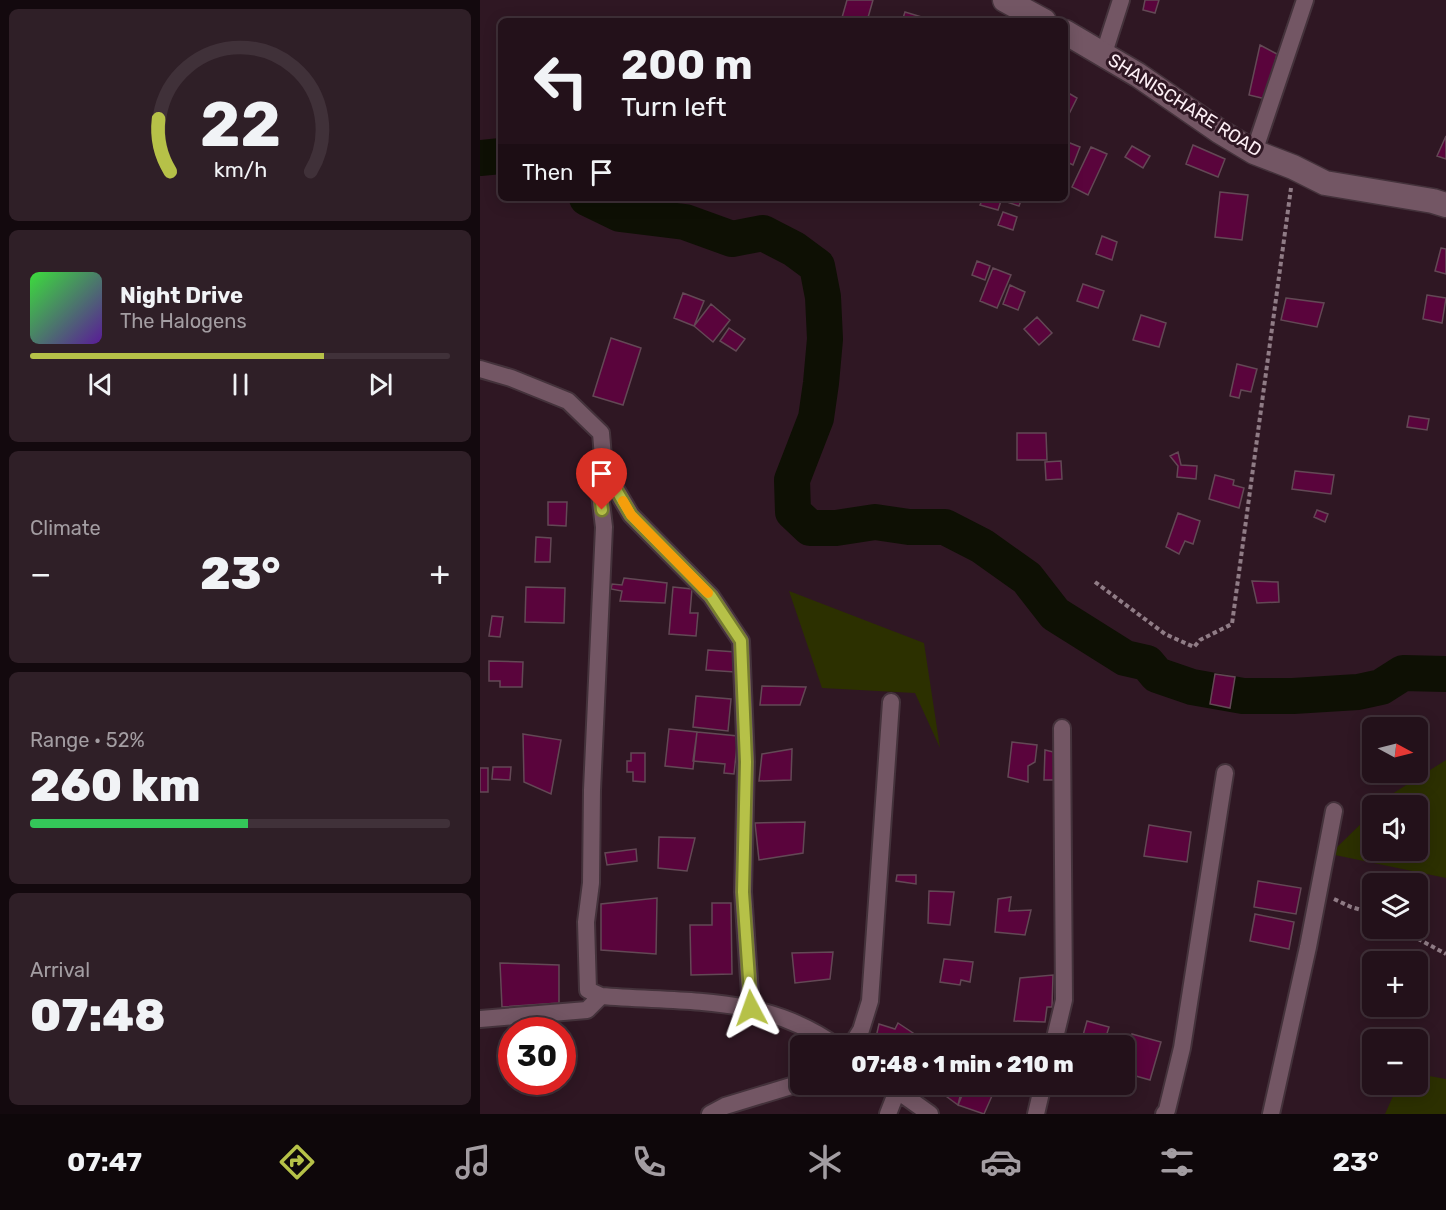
<!DOCTYPE html>
<meta charset="utf-8">
<style>
body{margin:0;font-family:Rubik,sans-serif;background:#2f1f27;color:#f1f3f6;height:100vh;display:flex;flex-direction:column;font-size:22px;white-space:nowrap}
*{box-sizing:border-box;margin:0}
p{font-size:20px;color:#a39da2}
.icon{flex:none;width:33px;height:33px;fill:none;stroke:currentColor;stroke-width:2;stroke-linecap:round;stroke-linejoin:round}
.map{position:relative;flex:1;overflow:hidden}
.sheet{display:flex;flex-direction:column;gap:9px;padding:9px;background:#13090e;width:480px}
.sheet>*{flex:none}
.banner{position:absolute;left:18px;top:18px;width:570px;height:183px;border-radius:9px;box-shadow:0 3px 15px #0003,0 0 0 2px #403139;background:#23111a;color:#f1f3f6;overflow:hidden}
.needle{width:39px;rotate:97deg}
.tools{position:absolute;left:882px;top:717px;display:grid;gap:12px}
.tools a{display:grid;place-items:center;width:66px;height:66px;border-radius:9px;background:#23111a;box-shadow:0 3px 15px #0003,0 0 0 2px #403139;font-size:30px}
.speed{position:absolute;left:18px;top:1017px;display:flex;gap:12px;font-size:30px;font-weight:700;text-align:center}
.speed>*{display:grid;place-content:center;width:78px;height:78px;border-radius:50%;background:#23111a;box-shadow:0 3px 15px #0003,0 0 0 2px #403139;line-height:1}
.speed .limit{border:9px solid #d22;background:#fff;color:#111}
.pin{position:absolute;display:grid;place-items:center;width:51px;height:51px;color:#fff;margin:-62px -26px;border-radius:50% 50% 50% 0;rotate:-45deg;box-shadow:0 0 6px #0007}
.pin .icon{rotate:45deg}
.me{position:absolute;width:66px;margin:-33px;rotate:356deg;stroke-linejoin:round;filter:drop-shadow(0 0 4px #0008)}
.turn{display:flex;align-items:center;gap:21px;height:126px;padding:0 24px;font-size:27px}
.turn .icon{width:78px;height:78px;stroke-width:2.5}
.turn b{display:block;font-size:42px;line-height:51px}
.then{display:flex;align-items:center;height:57px;padding:0 24px;background:#0003;gap:12px;font-size:22px}
.big{font-size:45px;font-weight:800;line-height:1.1}
.sheet .card{flex:1;display:flex;flex-direction:column;justify-content:center;gap:9px;min-width:0;padding:0 21px;border-radius:9px;background:#2f1f27}
.sheet .dial{align-items:center;gap:0}
.dial svg{height:156px;overflow:visible;fill:none;stroke:#403139;stroke-width:7;stroke-linecap:round;text-anchor:middle}
.dial text{fill:#f1f3f6;stroke:none}
.song{display:flex;align-items:center;gap:18px}
.cover{width:72px;height:72px;border-radius:9px;background:linear-gradient(135deg,hsl(120 70% 55%),hsl(270 70% 35%))}
.played{height:6px;border-radius:3px;background:linear-gradient(90deg,#b6c148 70%,#403139 70%)}
.keys{display:flex;justify-content:space-around;direction:ltr}
.heat{display:flex;justify-content:space-between;align-items:center;font-size:33px;direction:ltr}
.charge{height:9px;border-radius:4px;background:linear-gradient(90deg,#34c759 52%,#403139 0)}
.trip{position:absolute;left:310px;top:1035px;width:345px;height:60px;border-radius:9px;background:#23111a;box-shadow:0 3px 15px #0003,0 0 0 2px #403139;font-weight:800;line-height:60px;text-align:center}
.dock{display:flex;height:96px;justify-content:space-around;align-items:center;background:#0e070a;color:#a39da2}
.dock .icon{width:42px;height:42px}
.dock .current{color:#b6c148}
.dock b{font-size:27px;color:#f1f3f6}
main{display:flex;flex:1;min-height:0}
.map>svg:first-child{display:block}
.green{fill:#2c3000}
.lines{fill:none;stroke-linecap:round;stroke-linejoin:round}
.river{stroke:#0e1004;stroke-width:36}
.building{fill:#5a043c;stroke:#634855;stroke-width:1.5}
.street-casing{stroke:#44323b;stroke-width:20}
.secondary-casing{stroke:#44323b;stroke-width:27}
.path{stroke:#907c86;stroke-width:4;stroke-dasharray:4.5 3;stroke-linecap:butt}
.street{stroke:#735664;stroke-width:16}
.secondary{stroke:#735664;stroke-width:24}
.route-casing{stroke:#767d2f;stroke-width:15}
.route{stroke:#b6c148;stroke-width:10}
.slow{stroke:#f59e0b;stroke-width:10}
.labels{text-anchor:middle;stroke-width:6;stroke-linejoin:round;paint-order:stroke}
.street-label{font-size:18px;fill:#fdeff5;stroke:#2f1723}
</style>
<main>
<section class="sheet">
<div class="card dial"><svg viewBox="0 0 100 80">
<path d="M14 69A42 42 0 1 1 86 69"/>
<path d="M14 69A42 42 0 0 1 8 42" stroke="#b6c148"/>
<text x="50" y="56" font-size="32" font-weight="700">22</text>
<text x="50" y="72" font-size="11">km/h</text>
</svg></div>
<div class="card">
<div class="song"><i class="cover"></i><div><b>Night Drive</b><p>The Halogens</p></div></div>
<div class="played"></div>
<div class="keys"><svg class="icon" aria-label="previous" viewBox="0 0 24 24"><path d="M18 5L8 12l10 7zM5 5v14"/></svg><svg class="icon" aria-label="pause" viewBox="0 0 24 24"><path d="M8 5v14M16 5v14"/></svg><svg class="icon" aria-label="next" viewBox="0 0 24 24"><path d="M6 5l10 7-10 7zM19 5v14"/></svg></div>
</div>
<div class="card"><p>Climate</p>
<div class="heat"><a>−</a><b class="big">23°</b><a>+</a></div>
</div>
<div class="card"><p>Range · 52%</p><b class="big">260 km</b><div class="charge"></div></div>
<div class="card"><p>Arrival</p><b class="big">07:48</b></div>
</section>
<div class="map">
<svg width="966" height="1114" viewBox="0 0 966 1114">
<rect width="100%" height="100%" fill="#2f1723"/>
<path class="green" d="M309,591l135,52 16,105 -25,-55 -93,-5z
M966,760v118l-116,-24 42,-41v37h46v-44l-38,-1 12,-11z
M938,1074l28,5v35h-61l13,-29 20,-1z"/>
<g class="lines">
<path class="river" d="M0,158l21,-2
M107,198l33,16 65,8 47,17 31,-6 31,16 23,17 6,31 2,42 -4,44 -5,35 -24,62 1,32 17,16h26l39,-6 34,5h36l37,19 45,32 28,36 70,44 22,5 10,12 35,12 51,9h50l65,-4 23,-5 22,-14 43,1"/>
</g>
<path class="building" d="M367,0h26l-6,21h-26z
M665,0h14l-4,13 -12,-3z
M425,12l27,8 -1,1h-29z
M780,45l17,9 -11,45 -17,-4z
M585,91l12,7 -8,16 -4,-2z
M966,136v23l-9,-3z
M585,141l15,6 -7,18 -8,-4z
M713,145l32,14 -7,18 -32,-13z
M652,146l18,10 -7,12 -18,-11z
M611,147l16,7 -19,41 -16,-8z
M740,192l28,3 -6,45 -27,-3z
M503,198h19l-4,12 -18,-5z
M525,198h17l-3,8 -15,-5z
M523,212l14,5 -4,13 -15,-5z
M622,236l15,6 -5,18 -16,-6z
M961,248l5,1v25l-11,-3z
M497,261l13,5 -5,14 -13,-5z
M513,268l18,7 -14,33 -17,-7z
M603,284l21,7 -6,17 -21,-7z
M530,285l15,7 -7,18 -15,-6z
M203,293l21,8 -10,25 -20,-8z
M947,295l19,3 -4,25 -19,-4z
M806,298l38,5 -7,24 -36,-7z
M231,304l19,16 -17,22 -19,-16z
M661,315l25,8 -7,24 -26,-7z
M557,317l15,16 -13,12 -15,-16z
M249,328l16,11 -9,12 -16,-10z
M131,338l30,10 -18,57 -30,-9z
M757,364l20,5 -6,23 -10,-2 -2,8 -9,-2z
M929,416l20,3 -2,11 -20,-3z
M537,433h29l1,27h-30z
M698,452l3,13 16,1 -1,13 -19,-2 1,-11 -8,-10z
M581,461l1,18 -16,1 -1,-18z
M815,471l39,4 -3,19 -39,-5z
M735,475l19,5 -1,5 11,3 -5,20 -30,-9z
M68,502h19l-1,24 -18,-1z
M837,510l11,4 -3,8 -11,-5z
M698,513l22,8 -7,23 -8,-3 -6,13 -13,-7z
M56,537l15,1 -1,24h-15z
M144,578l43,5 -2,20 -45,-2 2,-10 -11,-2 1,-5 10,1z
M772,581l26,1 1,20 -22,1z
M46,587l39,1 -1,35 -39,-1z
M193,587l19,2 -2,24h8l-2,23 -27,-2z
M12,616l11,1 -3,20 -11,-1z
M228,650l28,2 -1,20 -29,-2z
M9,661l34,1 -1,25h-22v-6h-11z
M735,674l20,3 -5,31 -20,-4z
M282,686l44,1 -6,18h-40z
M216,696l35,3 -3,32 -35,-4z
M189,729l28,3 -4,37 -28,-3z
M217,732l41,4 -4,38 -10,-1 1,-9 -32,-3z
M43,734l38,6 -10,54 -27,-12z
M532,742l25,3 -2,17 -7,4v16l-20,-5z
M312,749l-1,31 -32,1 3,-27z
M565,750l17,4v26h-18z
M151,753h14v29l-12,-1v-9h-6v-11h4z
M13,767h18l-1,13 -18,-1z
M0,768h8v24h-8z
M325,822l-2,31 -44,7 -4,-37z
M669,825l42,7 -4,30 -43,-6z
M179,837l36,1 -8,33 -29,-3z
M156,849l1,12 -30,4 -2,-12z
M417,875h19v9l-20,-3z
M778,881l43,7 -5,26 -42,-7z
M449,891l25,1 -4,33 -22,-2z
M531,897l-2,14 22,-1 -6,25 -30,-3 3,-33z
M177,898l-1,56 -55,-4v-46z
M232,903h19l1,71 -41,1 -1,-50h22z
M775,914l39,8 -5,27 -39,-8z
M353,952l-3,27 -35,4 -3,-30z
M464,959l29,3 -3,20 -9,-2 -1,5 -20,-3z
M20,963l59,2v38l-57,4z
M573,975l-1,32h-5l-2,15 -31,-1 6,-43z
M607,1021l22,6 -4,13 16,4 -1,2h-40z
M418,1023l15,10 -7,13h-32l5,-22 16,5z
M652,1034l29,8 -11,38 -25,-7v-15z
M457,1084h26l-5,21 -23,-17z
M487,1084h12l16,5 -11,25 -26,-9z"/>
<g class="lines">
<defs>
<path id="street" d="M624,53l17,-53
M774,152l51,-152
M0,369l31,9 57,23 33,32 3,36 -4,25 4,33 -12,263 -1,93 -5,39 2,68 13,6c83,7 163,-2 235,50
M124,469l27,46 80,81 30,45 5,121 -3,130 8,116
M0,1019l107,-9 14,-14
M371,1046l10,-16 9,-29 21,-299
M573,1046l11,-46 -2,-272
M408,1084l42,30
M230,1114l15,-8 76,-23
M408,1114l9,-23
M556,1114l7,-30
M684,1114l3,-4 15,-62 43,-275
M791,1114l37,-167 26,-136"/>
<path id="secondary" d="M525,0l39,21
M585,32l73,43 81,56 35,21 39,15 32,16 108,18 13,4"/>
</defs>
<use href="#street" class="street-casing"/>
<use href="#secondary" class="secondary-casing"/>
<path class="path" d="M615,582l70,52 29,13 6,-7 32,-16 59,-436
M854,899l17,8 21,6
M918,928l48,26"/>
<use href="#street" class="street"/>
<use href="#secondary" class="secondary"/>
</g>
<g class="lines">
<defs>
<path id="route" d="M122,510l-2,-16 4,-25 27,46 80,81 30,45 5,121 -3,130 8,116"/>
</defs>
<use href="#route" class="route-casing"/>
<use href="#route" class="route"/>
<path class="slow" d="M143,501l8,14 77,78"/>
</g>
<g class="labels">
<g class="street-label">
<text transform="translate(705 105) rotate(32)" y="6">SHANISCHARE ROAD</text>
</g>
</g>
</svg>
<div class="tools">
<a><svg class="needle" viewBox="-14 -14 28 28"><path d="M0-13l5 13h-10z" fill="#e53935"/><path d="M0 13l5-13h-10z" fill="#a39da2"/></svg></a>
<a><svg class="icon" aria-label="sound" viewBox="0 0 24 24"><path d="M4 9h4l5-4v14l-5-4H4zM17 9q2 3 0 6"/></svg></a>
<a><svg class="icon" aria-label="layers" viewBox="0 0 24 24"><path d="M12 4l9 5-9 5-9-5zM3 14l9 5 9-5"/></svg></a>
<a>+</a>
<a>−</a>
</div>
<div class="speed"><div class="limit">30</div></div>
<div class="pin" style="left:122px;top:510px;background:#d93025"><svg class="icon" aria-label="arrive" viewBox="0 0 24 24"><path d="M6 21V4h12l-3 4 3 4H6"/></svg></div>
<svg class="me" style="left:271px;top:1008px" viewBox="-20 -20 40 40"><path d="M0-17L14 15 0 8-14 15z" fill="#b6c148" stroke="#fff" stroke-width="4"/></svg>
<div class="trip">07:48 · 1 min · 210 m</div>
<div class="banner">
<div class="turn"><svg class="icon" aria-label="left" viewBox="0 0 24 24"><path d="M17 20v-9H6M10 6l-5 5 5 5"/></svg><div><b>200 m</b>Turn left</div></div>
<div class="then">Then<svg class="icon" aria-label="arrive" viewBox="0 0 24 24"><path d="M6 21V4h12l-3 4 3 4H6"/></svg></div>
</div>
</div>
</main>
<nav class="dock">
<b>07:47</b>
<svg class="icon current" aria-label="directions" viewBox="0 0 24 24"><path d="M12 3l9 9-9 9-9-9zM9 14v-3h6M13 9l2 2-2 2"/></svg>
<svg class="icon" aria-label="music" viewBox="0 0 24 24"><path d="M9 18V5l10-2v13"/><circle cx="6" cy="18" r="3"/><circle cx="16" cy="16" r="3"/></svg>
<svg class="icon" aria-label="phone" viewBox="0 0 24 24"><path d="M5 4h4l2 5-3 2q2 4 5 5l2-3 5 2v4C11 20 4 13 5 4z"/></svg>
<svg class="icon" aria-label="climate" viewBox="0 0 24 24"><path d="M12 3v18M4 7l16 10M4 17L20 7"/></svg>
<svg class="icon" aria-label="car" viewBox="0 0 24 24"><path d="M5 17H2v-5l4-1 3-4h7l3 4 3 1v5h-3M9 17h6M6 11h13"/><circle cx="7" cy="17" r="2"/><circle cx="17" cy="17" r="2"/></svg>
<svg class="icon" aria-label="filters" viewBox="0 0 24 24"><path d="M4 7h16M4 17h16"/><circle cx="9" cy="7" r="2"/><circle cx="15" cy="17" r="2"/></svg>
<b>23°</b>
</nav>
